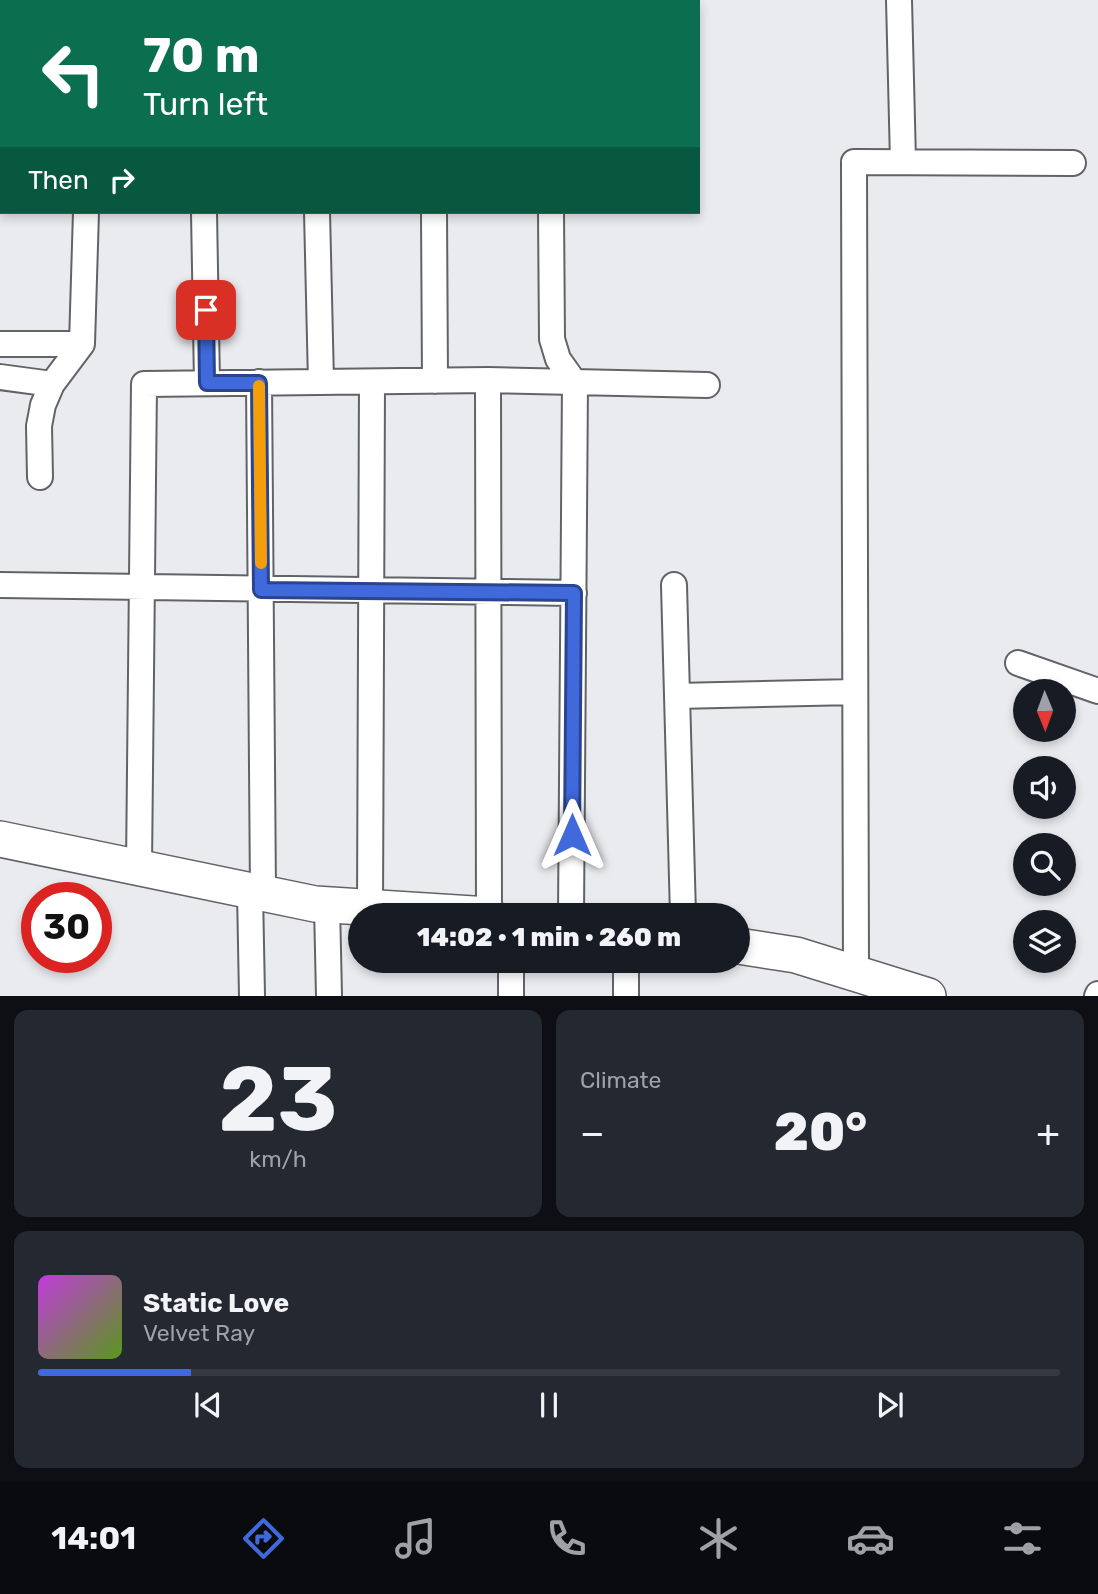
<!DOCTYPE html>
<meta charset="utf-8">
<style>
body{margin:0;font-family:Rubik,sans-serif;background:#242831;color:#f1f3f6;height:100vh;display:flex;flex-direction:column;font-size:26px;white-space:nowrap}
*{box-sizing:border-box;margin:0}
p{font-size:23px;color:#9ea1a6}
.icon{flex:none;width:38px;height:38px;fill:none;stroke:currentColor;stroke-width:2;stroke-linecap:round;stroke-linejoin:round}
.map{position:relative;height:996px;overflow:hidden}
.sheet{display:flex;flex-direction:column;gap:14px;padding:14px;background:#0d0f14;flex:1}
.sheet>*{flex:none}
.hud{position:absolute;left:0px;top:0px;width:700px;height:214px;box-shadow:0 4px 10px #0003;background:#0b6e4f;color:#fff;overflow:hidden}
.needle{width:46px;rotate:179deg}
.controls{position:absolute;left:1013px;top:679px;display:grid;gap:14px}
.controls a{display:grid;place-items:center;width:63px;height:63px;border-radius:50%;background:#171b24;box-shadow:0 4px 10px #0003;font-size:35px}
.speed{position:absolute;left:21px;top:882px;display:flex;gap:14px;font-size:35px;font-weight:700;text-align:center}
.speed>*{display:grid;place-content:center;width:91px;height:91px;border-radius:50%;background:#171b24;box-shadow:0 4px 10px #0003;line-height:1}
.speed .limit{border:10px solid #d22;background:#fff;color:#111}
.pin{position:absolute;display:grid;place-items:center;width:60px;height:60px;color:#fff;margin:-30px;border-radius:14px;box-shadow:0 4px 10px #0006}
.me{position:absolute;width:77px;margin:-38px;rotate:0deg;stroke-linejoin:round;filter:drop-shadow(0 0 5px #0008)}
.turn{display:flex;align-items:center;gap:24px;height:147px;padding:0 28px;font-size:32px}
.turn .icon{width:91px;height:91px;stroke-width:2.5}
.turn b{display:block;font-size:49px;line-height:60px}
.then{display:flex;align-items:center;height:66px;padding:0 28px;background:#0003;gap:14px;font-size:26px}
.big{font-size:52px;font-weight:800;line-height:1.1}
.sheet .tile{flex:1;display:flex;flex-direction:column;justify-content:center;gap:10px;min-width:0;padding:0 24px;border-radius:14px;background:#242831}
.sheet .dial{align-items:center;gap:0}
.dial b{font-size:91px;line-height:1}
.song{display:flex;align-items:center;gap:21px}
.cover{width:84px;height:84px;border-radius:10px;background:linear-gradient(135deg,hsl(290 70% 55%),hsl(90 70% 35%))}
.played{height:7px;border-radius:4px;background:linear-gradient(90deg,#4069db 15%,#363941 15%)}
.keys{display:flex;justify-content:space-around;direction:ltr}
.heat{display:flex;justify-content:space-between;align-items:center;font-size:38px;direction:ltr}
.sheet .tiles{flex:1;display:grid;gap:14px;grid-template-columns:1fr 1fr}
.tile:last-child{grid-column:span 2}
.trip{position:absolute;left:348px;top:903px;width:402px;height:70px;border-radius:35px;background:#171b24;box-shadow:0 4px 10px #0003;font-weight:800;line-height:70px;text-align:center}
.tabs{display:flex;height:112px;justify-content:space-around;align-items:center;background:#090b0e;color:#9ea1a6}
.tabs .icon{width:49px;height:49px}
.tabs .current{color:#4069db}
.tabs b{font-size:32px;color:#f1f3f6}
.map>svg:first-child{display:block}
.lines{fill:none;stroke-linecap:round;stroke-linejoin:round}
.street-casing{stroke:#626367;stroke-width:28}
.secondary-casing{stroke:#626367;stroke-width:38}
.street{stroke:#fff;stroke-width:24}
.secondary{stroke:#fff;stroke-width:35}
.route-casing{stroke:#2a448e;stroke-width:18}
.route{stroke:#4069db;stroke-width:12}
.slow{stroke:#f59e0b;stroke-width:12}
</style>
<div class="map">
<svg width="1098" height="996" viewBox="0 0 1098 996">
<rect width="100%" height="100%" fill="#e9ebef"/>
<g class="lines">
<defs>
<path id="street" d="M80,0v2
M200,0v2
M312,0v2
M433,0v2
M549,0v2
M899,0l4,161
M204,212l3,171
M317,212l4,170
M434,212l1,169
M551,212l1,127 6,20 17,24 -4,532
M0,344h82
M0,377l52,7
M488,380l1,535
M259,382l4,512
M40,477l-1,-51 4,-21 9,-21 30,-40 4,-132
M0,585l574,8
M674,585l9,330
M1018,663l80,28
M677,696l178,-4
M139,867l5,-483 344,-4 219,5
M250,892l2,104
M327,905l2,91
M370,908l2,-526
M511,961v35
M626,961v35
M856,972l-2,-810 219,1
M1097,996l1,-2"/>
<path id="secondary" d="M0,839l315,65 174,11
M738,946l58,9 132,41"/>
</defs>
<use href="#street" class="street-casing"/>
<use href="#secondary" class="secondary-casing"/>
<use href="#street" class="street"/>
<use href="#secondary" class="secondary"/>
</g>
<g class="lines">
<defs>
<path id="route" d="M206,310l1,73h52l2,207 313,3 -2,242"/>
</defs>
<use href="#route" class="route-casing"/>
<use href="#route" class="route"/>
<path class="slow" d="M259,386l2,177"/>
</g>
</svg>
<div class="controls">
<a><svg class="needle" viewBox="-14 -14 28 28"><path d="M0-13l5 13h-10z" fill="#e53935"/><path d="M0 13l5-13h-10z" fill="#9ea1a6"/></svg></a>
<a><svg class="icon" aria-label="sound" viewBox="0 0 24 24"><path d="M4 9h4l5-4v14l-5-4H4zM17 9q2 3 0 6"/></svg></a>
<a><svg class="icon" aria-label="search" viewBox="0 0 24 24"><circle cx="10" cy="10" r="6"/><path d="M15 15l6 6"/></svg></a>
<a><svg class="icon" aria-label="layers" viewBox="0 0 24 24"><path d="M12 4l9 5-9 5-9-5zM3 14l9 5 9-5"/></svg></a>
</div>
<div class="speed"><div class="limit">30</div></div>
<div class="pin" style="left:206px;top:310px;background:#d93025"><svg class="icon" aria-label="arrive" viewBox="0 0 24 24"><path d="M6 21V4h12l-3 4 3 4H6"/></svg></div>
<svg class="me" style="left:572px;top:835px" viewBox="-20 -20 40 40"><path d="M0-17L14 15 0 8-14 15z" fill="#4069db" stroke="#fff" stroke-width="4"/></svg>
<div class="trip">14:02 · 1 min · 260 m</div>
<div class="hud">
<div class="turn"><svg class="icon" aria-label="left" viewBox="0 0 24 24"><path d="M17 20v-9H6M10 6l-5 5 5 5"/></svg><div><b>70 m</b>Turn left</div></div>
<div class="then">Then<svg class="icon" aria-label="right" viewBox="0 0 24 24"><path d="M7 20v-9h11M14 6l5 5-5 5"/></svg></div>
</div>
</div>
<section class="sheet">
<div class="tiles">
<div class="tile dial"><b>23</b><p>km/h</p></div>
<div class="tile"><p>Climate</p>
<div class="heat"><a>−</a><b class="big">20°</b><a>+</a></div>
</div>
<div class="tile">
<div class="song"><i class="cover"></i><div><b>Static Love</b><p>Velvet Ray</p></div></div>
<div class="played"></div>
<div class="keys"><svg class="icon" aria-label="previous" viewBox="0 0 24 24"><path d="M18 5L8 12l10 7zM5 5v14"/></svg><svg class="icon" aria-label="pause" viewBox="0 0 24 24"><path d="M8 5v14M16 5v14"/></svg><svg class="icon" aria-label="next" viewBox="0 0 24 24"><path d="M6 5l10 7-10 7zM19 5v14"/></svg></div>
</div>
</div>
</section>
<nav class="tabs">
<b>14:01</b>
<svg class="icon current" aria-label="directions" viewBox="0 0 24 24"><path d="M12 3l9 9-9 9-9-9zM9 14v-3h6M13 9l2 2-2 2"/></svg>
<svg class="icon" aria-label="music" viewBox="0 0 24 24"><path d="M9 18V5l10-2v13"/><circle cx="6" cy="18" r="3"/><circle cx="16" cy="16" r="3"/></svg>
<svg class="icon" aria-label="phone" viewBox="0 0 24 24"><path d="M5 4h4l2 5-3 2q2 4 5 5l2-3 5 2v4C11 20 4 13 5 4z"/></svg>
<svg class="icon" aria-label="climate" viewBox="0 0 24 24"><path d="M12 3v18M4 7l16 10M4 17L20 7"/></svg>
<svg class="icon" aria-label="car" viewBox="0 0 24 24"><path d="M5 17H2v-5l4-1 3-4h7l3 4 3 1v5h-3M9 17h6M6 11h13"/><circle cx="7" cy="17" r="2"/><circle cx="17" cy="17" r="2"/></svg>
<svg class="icon" aria-label="filters" viewBox="0 0 24 24"><path d="M4 7h16M4 17h16"/><circle cx="9" cy="7" r="2"/><circle cx="15" cy="17" r="2"/></svg>
</nav>
